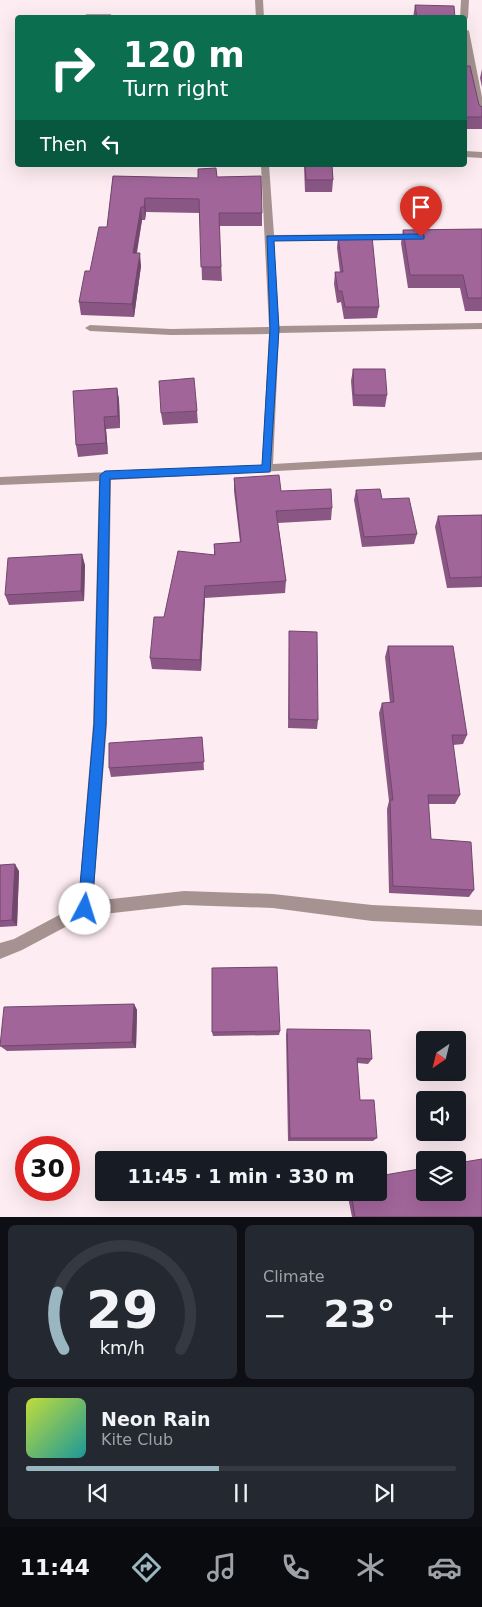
<!DOCTYPE html>
<meta charset="utf-8">
<style>
body{margin:0;font-family:"DejaVu Sans",sans-serif;background:#242831;color:#f1f3f6;height:100vh;display:flex;flex-direction:column;font-size:19px;white-space:nowrap}
*{box-sizing:border-box;margin:0}
p{font-size:16px;color:#9ea1a6}
.icon{flex:none;width:28px;height:28px;fill:none;stroke:currentColor;stroke-width:2;stroke-linecap:round;stroke-linejoin:round}
.map{position:relative;height:1217px;overflow:hidden}
.sheet{display:flex;flex-direction:column;gap:8px;padding:8px;background:#0d0f14;flex:1}
.sheet>*{flex:none}
.banner{position:absolute;left:15px;top:15px;width:452px;height:152px;border-radius:5px;box-shadow:0 5px 20px #0002;background:#0b6e4f;color:#fff;overflow:hidden}
.needle{width:32px;rotate:215deg}
.tools{position:absolute;left:416px;top:1031px;display:grid;gap:10px}
.tools a{display:grid;place-items:center;width:50px;height:50px;border-radius:5px;background:#171b24;box-shadow:0 5px 20px #0002;font-size:25px}
.speed{position:absolute;left:15px;top:1136px;display:flex;gap:10px;font-size:25px;font-weight:700;text-align:center}
.speed>*{display:grid;place-content:center;width:65px;height:65px;border-radius:50%;background:#171b24;box-shadow:0 5px 20px #0002;line-height:1}
.speed .limit{border:8px solid #d22;background:#fff;color:#111}
.pin{position:absolute;display:grid;place-items:center;width:42px;height:42px;color:#fff;margin:-51px -21px;border-radius:50% 50% 50% 0;rotate:-45deg;box-shadow:0 0 5px #0007}
.pin .icon{rotate:45deg}
.me{position:absolute;width:55px;margin:-28px;rotate:5deg;stroke-linejoin:round;filter:drop-shadow(0 0 4px #0008)}
.turn{display:flex;align-items:center;gap:18px;height:105px;padding:0 25px;font-size:22px}
.turn .icon{width:65px;height:65px;stroke-width:2.5}
.turn b{display:block;font-size:35px;line-height:42px}
.then{display:flex;align-items:center;height:48px;padding:0 25px;background:#0003;gap:10px;font-size:19px}
.big{font-size:38px;font-weight:700;line-height:1.1}
.sheet .widget{flex:1;display:flex;flex-direction:column;justify-content:center;gap:8px;min-width:0;padding:0 18px;border-radius:8px;background:#242831}
.sheet .dial{align-items:center;gap:0}
.dial svg{height:130px;overflow:visible;fill:none;stroke:#363941;stroke-width:7;stroke-linecap:round;text-anchor:middle}
.dial text{fill:#f1f3f6;stroke:none}
.song{display:flex;align-items:center;gap:15px}
.cover{width:60px;height:60px;border-radius:8px;background:linear-gradient(135deg,hsl(70 70% 55%),hsl(180 70% 35%))}
.played{height:5px;border-radius:2px;background:linear-gradient(90deg,#99b6c1 45%,#363941 45%)}
.keys{display:flex;justify-content:space-around;direction:ltr}
.heat{display:flex;justify-content:space-between;align-items:center;font-size:28px;direction:ltr}
.sheet .tiles{flex:1;display:grid;gap:8px;grid-template-columns:1fr 1fr}
.widget:last-child{grid-column:span 2}
.trip{position:absolute;left:95px;top:1151px;width:292px;height:50px;border-radius:5px;background:#171b24;box-shadow:0 5px 20px #0002;font-weight:700;line-height:50px;text-align:center}
.tabs{display:flex;height:80px;justify-content:space-around;align-items:center;background:#090b0e;color:#9ea1a6}
.tabs .icon{width:35px;height:35px}
.tabs .selected{color:#99b6c1}
.tabs b{font-size:22px;color:#f1f3f6}
.map>svg:first-child{display:block}
.lines{fill:none;stroke-linecap:round;stroke-linejoin:round}
.street{fill:#a69391;fill-rule:evenodd}
.wall{fill:#8a5784}
.shaded-wall{fill:#71476c}
.building{fill:#a1659a;stroke:#71476c}
.route{fill:#1a73e8;stroke:#114b97}
</style>
<div class="map">
<svg width="482" height="1217" viewBox="0 0 482 1217">
<rect width="100%" height="100%" fill="#fdecf1"/>
<g class="lines">
<path class="street" d="M255,0h8l1,18h-8z
M461,0h8l-1,18 -3,2v-2h-5z
M465,29l4,2 13,66v22l-4,-3 -13,-59z
M465,151l17,1v6l-17,-1z
M261,165h8l5,70 143,-1 5,3 -5,3 -143,1 5,85 203,-3v6l-203,4 -6,131 209,-12v8l-371,20 -4,244 -14,177 91,-10 89,3 99,11 110,5v16l-110,-5 -99,-13 -89,-3 -98,11 -64,34 -22,9v-16l14,-4 64,-34 15,-181 6,-243 -99,4v-8l262,-12 7,-131 -98,1 -81,-4 -5,-3 5,-3 81,4 98,-2z"/>
</g>
<path class="wall" d="M415,5l40,13h-42z
M465,66l14,39 3,2v22h-17z
M482,69v18l-2,-9z
M304,165h28l1,15 -1,12h-27z
M113,176l85,2 19,-1 45,36v13h-43l3,55 -20,-1 -2,-67 -54,-1 -1,8h-3l-5,33 4,13 -7,51 -53,-2 -2,-13 28,-75z
M482,229v82h-17l-5,-23h-52l-7,-45 2,-13z
M338,237l41,70 -2,11 -33,1 -3,-17 -4,1 -3,-19 1,-12h5l-3,-24z
M353,369l34,26 -2,12 -32,-1 -2,-25z
M117,388l2,12 1,28 -14,1 2,25 -30,3 -2,-12z
M197,411l1,12 -35,2 -2,-12z
M234,478l47,13 51,17 -1,12 -53,3 8,58 -1,12 -80,5 -4,73 -49,-2 -2,-11 14,-41 50,-62v-11l26,-2 -6,-51z
M356,490l26,9 35,35 -3,10 -52,3 -8,-47z
M482,515v72l-35,1 -12,-61 3,-11z
M85,565l-1,36 -75,4 -4,-10z
M289,631l29,89 -1,9 -29,-1 1,-87z
M388,646l79,89 -4,9 -10,1 7,50 -5,9h-27l3,35 43,51 -5,7 -80,-4 -2,-84 2,-8 -10,-88 3,-10h8l-5,-46z
M202,737l2,33 -93,7 -2,-9z
M0,865l19,6 -2,55 -17,1z
M134,1004l3,6 -1,38 -129,3 -7,-5z
M287,1029l85,30 -4,5 -11,-1 3,37 17,38 -4,3h-85l-2,-106z
M280,1031l-1,4 -66,1 -1,-4z
M347,1192h32l103,25h-130z"/>
<path class="shaded-wall" d="M145,198l1,14 -1,8 -1,-13z
M141,207l1,13 -8,46 -1,-13z
M140,253l1,13 -7,51 -2,-13z
M117,388l2,12 1,28 -2,-12z
M104,417l2,12 2,25 -2,-11z
M82,554l3,11 -1,36 -3,-10z
M205,586v12l-4,73 -1,-11z
M15,864l4,7 -2,55 -5,-6z
M134,1004l3,6 -1,38 -4,-6z"/>
<path class="building" d="M415,5l39,1 1,12h-38z
M86,15h25v3h-26z
M465,66h5l9,39 3,2v10h-15l-2,-7z
M305,165h27l1,15h-27z
M216,168l1,9 44,-1 1,37h-43l2,54h-20l-2,-68 -54,-1 -1,9h-3l-8,46h7l-8,51 -53,-2 6,-31h5l9,-44h8l6,-51 85,2v-9z
M482,229v69h-14l-5,-23h-53l-7,-45z
M372,236l7,71h-34l-3,-16h-4l-3,-19h8l-5,-35z
M353,369h32l2,26h-33z
M194,378l3,33 -36,2 -2,-32z
M117,388l1,28 -14,1 2,26 -30,2 -3,-54z
M279,475l2,16 50,-2 1,19 -56,3 10,70 -81,5 -5,74 -50,-2 4,-41h10l14,-66 37,4 -1,-11 27,-2 -7,-64z
M380,489l2,10 27,-1 8,36 -53,3 -8,-47z
M482,515v62l-32,1 -12,-62z
M82,554l-1,37 -76,4 3,-37z
M289,631l28,1 1,88 -29,-1z
M388,646h65l14,89h-15l8,60h-32l3,44 40,3 3,48 -81,-4 -3,-86h3l-11,-97 12,-1z
M202,737l2,25 -95,6v-25z
M15,864l-3,56 -12,1v-56z
M277,967l3,64 -68,1v-64z
M134,1004l-2,38 -132,4 4,-39z
M287,1029l83,1 2,29 -15,-1 3,42h14l3,38h-87z
M482,1159v58h-127l-4,-25h28v-16l46,-8v24h33v-29z"/>
<path class="route" d="M421,234l3,1v4l-150,2 5,88 -9,143 -160,7 -4,245 -14,185 -2,4 -5,2 -5,-2 -2,-4 16,-185 6,-249 5,-4 157,-6 8,-136 -3,-93z"/>
</svg>
<div class="tools">
<a><svg class="needle" viewBox="-14 -14 28 28"><path d="M0-13l5 13h-10z" fill="#e53935"/><path d="M0 13l5-13h-10z" fill="#9ea1a6"/></svg></a>
<a><svg class="icon" aria-label="sound" viewBox="0 0 24 24"><path d="M4 9h4l5-4v14l-5-4H4zM17 9q2 3 0 6"/></svg></a>
<a><svg class="icon" aria-label="layers" viewBox="0 0 24 24"><path d="M12 4l9 5-9 5-9-5zM3 14l9 5 9-5"/></svg></a>
</div>
<div class="speed"><div class="limit">30</div></div>
<div class="pin" style="left:421px;top:237px;background:#d93025"><svg class="icon" aria-label="arrive" viewBox="0 0 24 24"><path d="M6 21V4h12l-3 4 3 4H6"/></svg></div>
<svg class="me" style="left:85px;top:909px" viewBox="-20 -20 40 40"><circle r="19" fill="#fff"/><path d="M0-13L10 11 0 6-10 11z" fill="#1a73e8"/></svg>
<div class="trip">11:45 · 1 min · 330 m</div>
<div class="banner">
<div class="turn"><svg class="icon" aria-label="right" viewBox="0 0 24 24"><path d="M7 20v-9h11M14 6l5 5-5 5"/></svg><div><b>120 m</b>Turn right</div></div>
<div class="then">Then<svg class="icon" aria-label="left" viewBox="0 0 24 24"><path d="M17 20v-9H6M10 6l-5 5 5 5"/></svg></div>
</div>
</div>
<section class="sheet">
<div class="tiles">
<div class="widget dial"><svg viewBox="0 0 100 80">
<path d="M14 69A42 42 0 1 1 86 69"/>
<path d="M14 69A42 42 0 0 1 10 34" stroke="#99b6c1"/>
<text x="50" y="56" font-size="32" font-weight="700">29</text>
<text x="50" y="72" font-size="11">km/h</text>
</svg></div>
<div class="widget"><p>Climate</p>
<div class="heat"><a>−</a><b class="big">23°</b><a>+</a></div>
</div>
<div class="widget">
<div class="song"><i class="cover"></i><div><b>Neon Rain</b><p>Kite Club</p></div></div>
<div class="played"></div>
<div class="keys"><svg class="icon" aria-label="previous" viewBox="0 0 24 24"><path d="M18 5L8 12l10 7zM5 5v14"/></svg><svg class="icon" aria-label="pause" viewBox="0 0 24 24"><path d="M8 5v14M16 5v14"/></svg><svg class="icon" aria-label="next" viewBox="0 0 24 24"><path d="M6 5l10 7-10 7zM19 5v14"/></svg></div>
</div>
</div>
</section>
<nav class="tabs">
<b>11:44</b>
<svg class="icon selected" aria-label="directions" viewBox="0 0 24 24"><path d="M12 3l9 9-9 9-9-9zM9 14v-3h6M13 9l2 2-2 2"/></svg>
<svg class="icon" aria-label="music" viewBox="0 0 24 24"><path d="M9 18V5l10-2v13"/><circle cx="6" cy="18" r="3"/><circle cx="16" cy="16" r="3"/></svg>
<svg class="icon" aria-label="phone" viewBox="0 0 24 24"><path d="M5 4h4l2 5-3 2q2 4 5 5l2-3 5 2v4C11 20 4 13 5 4z"/></svg>
<svg class="icon" aria-label="climate" viewBox="0 0 24 24"><path d="M12 3v18M4 7l16 10M4 17L20 7"/></svg>
<svg class="icon" aria-label="car" viewBox="0 0 24 24"><path d="M5 17H2v-5l4-1 3-4h7l3 4 3 1v5h-3M9 17h6M6 11h13"/><circle cx="7" cy="17" r="2"/><circle cx="17" cy="17" r="2"/></svg>
</nav>
